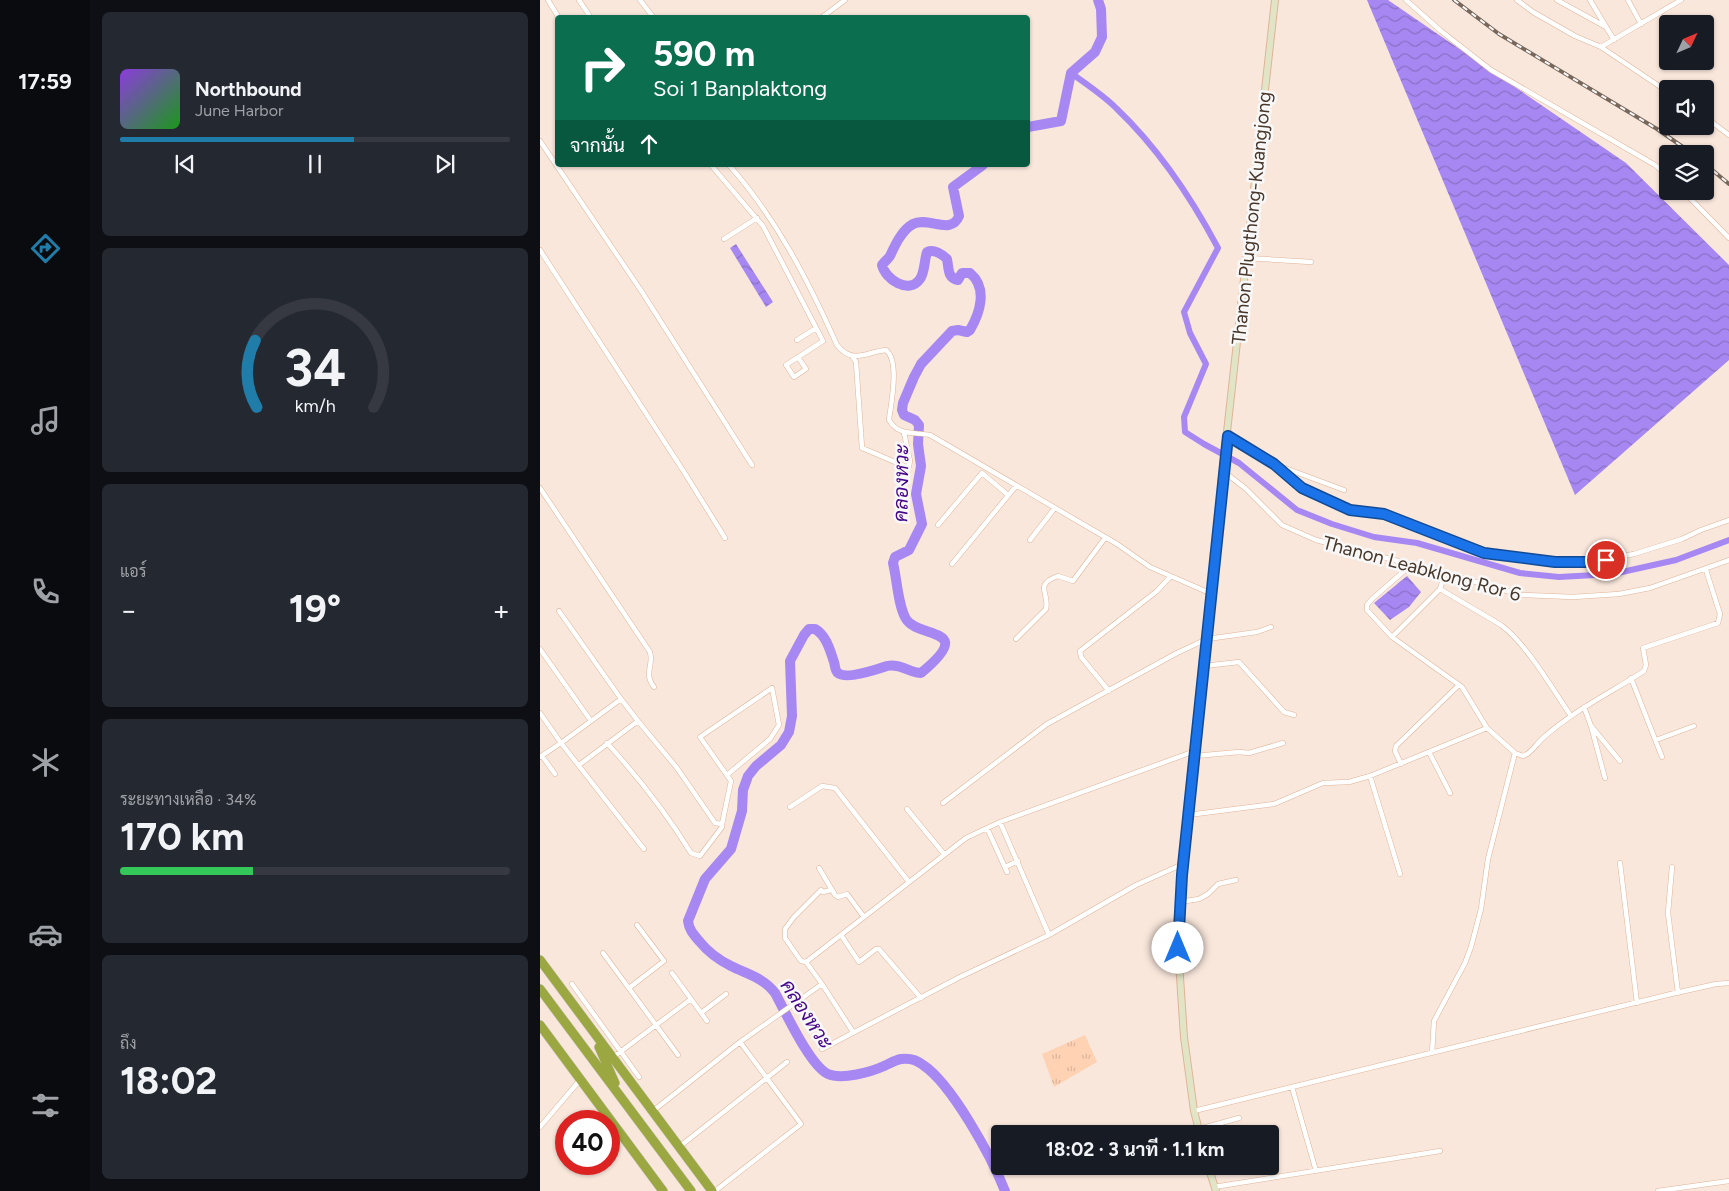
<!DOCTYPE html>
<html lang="th">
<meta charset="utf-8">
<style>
body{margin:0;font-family:Figtree,Sarabun,sans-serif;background:#242831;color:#f1f3f6;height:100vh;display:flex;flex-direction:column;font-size:19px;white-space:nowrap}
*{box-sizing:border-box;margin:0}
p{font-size:16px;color:#9ea1a6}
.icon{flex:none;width:28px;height:28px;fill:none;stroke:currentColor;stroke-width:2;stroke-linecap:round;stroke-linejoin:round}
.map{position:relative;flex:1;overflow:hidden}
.details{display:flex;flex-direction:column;gap:12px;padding:12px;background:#0d0f14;width:450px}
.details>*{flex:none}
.guide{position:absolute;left:15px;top:15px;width:475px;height:152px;border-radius:5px;box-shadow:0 1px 4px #0004;background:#0b6e4f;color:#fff;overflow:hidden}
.needle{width:32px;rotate:46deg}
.fabs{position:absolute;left:1119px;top:15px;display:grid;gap:10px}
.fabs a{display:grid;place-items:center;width:55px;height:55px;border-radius:5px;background:#171b24;box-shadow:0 1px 4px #0004;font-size:25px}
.speed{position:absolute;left:15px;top:1110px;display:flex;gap:10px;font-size:25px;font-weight:700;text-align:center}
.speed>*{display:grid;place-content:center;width:65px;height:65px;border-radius:50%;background:#171b24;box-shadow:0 1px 4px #0004;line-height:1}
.speed .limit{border:8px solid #d22;background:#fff;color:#111}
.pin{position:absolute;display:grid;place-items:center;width:42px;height:42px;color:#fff;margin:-21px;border:2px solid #fff;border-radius:50%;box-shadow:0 1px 5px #0007}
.me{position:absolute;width:55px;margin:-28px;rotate:0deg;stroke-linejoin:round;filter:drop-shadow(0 0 4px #0008)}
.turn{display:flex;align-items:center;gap:18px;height:105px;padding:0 15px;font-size:22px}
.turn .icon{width:65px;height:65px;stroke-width:2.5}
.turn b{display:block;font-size:35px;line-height:42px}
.then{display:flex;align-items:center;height:48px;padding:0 15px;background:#0003;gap:10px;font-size:19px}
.big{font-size:38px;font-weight:700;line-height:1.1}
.details .tile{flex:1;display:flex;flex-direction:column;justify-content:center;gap:8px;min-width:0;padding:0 18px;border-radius:8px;background:#242831}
.details .dial{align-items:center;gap:0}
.dial svg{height:130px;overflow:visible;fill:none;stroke:#363941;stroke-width:7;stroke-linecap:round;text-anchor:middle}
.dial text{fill:#f1f3f6;stroke:none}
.song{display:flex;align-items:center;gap:15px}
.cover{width:60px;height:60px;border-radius:8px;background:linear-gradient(135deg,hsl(270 70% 55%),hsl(120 70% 35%))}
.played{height:5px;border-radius:2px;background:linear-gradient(90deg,#207daa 60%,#363941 60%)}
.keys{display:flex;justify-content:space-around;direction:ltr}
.heat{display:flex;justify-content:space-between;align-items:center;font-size:28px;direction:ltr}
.charge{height:8px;border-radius:4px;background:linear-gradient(90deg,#34c759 34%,#363941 0)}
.trip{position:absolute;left:451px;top:1125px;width:288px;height:50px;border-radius:5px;background:#171b24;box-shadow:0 1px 4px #0004;font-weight:700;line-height:50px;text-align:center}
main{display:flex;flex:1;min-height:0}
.tabs{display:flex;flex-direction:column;width:90px;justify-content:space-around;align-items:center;background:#090b0e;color:#9ea1a6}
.tabs .icon{width:35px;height:35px}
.tabs .selected{color:#207daa}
.tabs b{font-size:22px;color:#f1f3f6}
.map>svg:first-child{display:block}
.park{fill:url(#park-tufts)}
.water{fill:url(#water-waves)}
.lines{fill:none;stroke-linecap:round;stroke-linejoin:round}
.canal{stroke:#a788f3;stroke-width:6}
.river{stroke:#a788f3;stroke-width:10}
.street-casing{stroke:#deb498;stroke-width:5.5}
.secondary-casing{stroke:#deb498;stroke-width:8}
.highway-casing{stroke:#cfcbc8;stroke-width:10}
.street{stroke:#fff;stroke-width:4.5}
.secondary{stroke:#e1e5c6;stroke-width:6}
.highway{stroke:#9ba740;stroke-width:9}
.rail-casing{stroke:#78675b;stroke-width:4}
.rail{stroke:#f8f8f8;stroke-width:2;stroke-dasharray:5.5;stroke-linecap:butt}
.route-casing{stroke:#114b97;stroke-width:12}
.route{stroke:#1a73e8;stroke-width:9}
.labels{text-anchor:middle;stroke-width:5;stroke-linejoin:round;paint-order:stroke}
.street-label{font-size:19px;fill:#48372b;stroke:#f8f8f8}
.water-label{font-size:20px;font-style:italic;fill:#45058a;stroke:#f8f8f8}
</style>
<main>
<nav class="tabs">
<b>17:59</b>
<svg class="icon selected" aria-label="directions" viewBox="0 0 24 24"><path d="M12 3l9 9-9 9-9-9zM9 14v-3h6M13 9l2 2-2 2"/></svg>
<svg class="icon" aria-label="music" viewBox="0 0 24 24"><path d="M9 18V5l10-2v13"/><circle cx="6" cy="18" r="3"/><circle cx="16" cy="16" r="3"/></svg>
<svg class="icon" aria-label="phone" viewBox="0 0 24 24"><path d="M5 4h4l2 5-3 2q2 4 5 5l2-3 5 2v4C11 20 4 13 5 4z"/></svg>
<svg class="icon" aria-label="climate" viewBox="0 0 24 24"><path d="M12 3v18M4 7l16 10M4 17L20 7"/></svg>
<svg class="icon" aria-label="car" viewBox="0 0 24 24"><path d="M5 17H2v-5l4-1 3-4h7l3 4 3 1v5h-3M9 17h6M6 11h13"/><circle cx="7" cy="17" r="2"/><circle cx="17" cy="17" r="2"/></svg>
<svg class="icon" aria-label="filters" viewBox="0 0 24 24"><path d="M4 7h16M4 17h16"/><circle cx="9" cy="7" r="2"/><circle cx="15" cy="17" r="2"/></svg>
</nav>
<section class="details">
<div class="tile">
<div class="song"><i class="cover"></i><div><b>Northbound</b><p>June Harbor</p></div></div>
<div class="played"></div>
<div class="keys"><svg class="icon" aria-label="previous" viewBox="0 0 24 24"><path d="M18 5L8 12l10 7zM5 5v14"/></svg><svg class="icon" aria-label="pause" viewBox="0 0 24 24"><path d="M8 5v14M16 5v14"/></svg><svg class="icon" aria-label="next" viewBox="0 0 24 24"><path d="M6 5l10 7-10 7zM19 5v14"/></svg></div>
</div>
<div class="tile dial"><svg viewBox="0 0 100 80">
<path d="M14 69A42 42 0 1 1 86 69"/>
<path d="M14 69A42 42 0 0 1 13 28" stroke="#207daa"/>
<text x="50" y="56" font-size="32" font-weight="700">34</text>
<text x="50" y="72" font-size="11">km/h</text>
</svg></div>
<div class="tile"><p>แอร์</p>
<div class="heat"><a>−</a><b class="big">19°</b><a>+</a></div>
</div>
<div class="tile"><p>ระยะทางเหลือ · 34%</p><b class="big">170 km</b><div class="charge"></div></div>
<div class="tile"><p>ถึง</p><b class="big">18:02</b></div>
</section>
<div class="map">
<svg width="1189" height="1191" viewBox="0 0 1189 1191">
<defs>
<pattern id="park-tufts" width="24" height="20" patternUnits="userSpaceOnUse" patternTransform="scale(1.25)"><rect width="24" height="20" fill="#ffd2b4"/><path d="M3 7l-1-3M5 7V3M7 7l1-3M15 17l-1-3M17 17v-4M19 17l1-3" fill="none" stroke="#dcb59b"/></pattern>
<pattern id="water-waves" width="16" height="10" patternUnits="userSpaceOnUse" patternTransform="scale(1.25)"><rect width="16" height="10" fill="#a788f3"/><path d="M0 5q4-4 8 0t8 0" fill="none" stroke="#8a70c5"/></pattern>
</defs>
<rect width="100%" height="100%" fill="#f9e7dc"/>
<path class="park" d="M545,1035l12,27 -43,25 -12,-33z"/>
<path class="water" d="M827,0h21l238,163 103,102v95l-154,135z
M196,244l37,58 -7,5 -36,-59z
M867,576l14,16 -12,15 -19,13 -16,-17z"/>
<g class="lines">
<path class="canal" d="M531,73c15,11 32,22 45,35 41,39 76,91 102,140l-34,64 6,21 16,31 -22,53 1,15 19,12 35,19 58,47 35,14 42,13 43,6 103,30 39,4 54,-3 63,-14 53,-20"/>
<path class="river" d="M488,127l33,-6 10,-48 24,-21 7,-15 -1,-28 -3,-9
M443,165l-30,22 6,29c-8,20 -31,0 -46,8 -11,6 -18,21 -23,32 -2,3 -5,5 -8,9 3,14 27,30 38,14 5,-7 4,-18 7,-27 7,-3 15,2 20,7 2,9 0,19 11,21l4,-7h8c18,15 10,40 0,57l-3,2 -9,-2 -6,1 -31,33 -7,13 -11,26 -1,7 2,5 11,5 4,5 -1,19 3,22 -5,28 6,30 -13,26 -14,7 -2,6c4,16 5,43 13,56 12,20 72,7 15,54 -11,0 -21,-10 -34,-7 -9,3 -41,14 -49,7 -3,-2 -3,-8 -4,-11 -4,-12 -8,-27 -19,-33h-6l-5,6 -14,26 2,55 -3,16 -8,13 -25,21 -8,10 -5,14 -1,21 -11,38 -26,30 -17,42c1,9 6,14 12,21 8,10 19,18 31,24 16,8 33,12 44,27 10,18 35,73 53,81 14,6 43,-2 56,-8 5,-2 11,-6 17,-7 8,-1 16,1 22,6 29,19 69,93 82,126"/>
<defs>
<path id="street" d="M8,0l11,18
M39,0l12,18
M100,0l14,18
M866,0l35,31 50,39 164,95 13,11
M977,0l16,12 42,24 26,11 67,45
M1017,0l49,27
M1050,0l24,40
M1088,0l13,24
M281,18l24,-18
M1061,47l80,-47
M1165,117l24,18
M0,141l102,151 110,173
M171,165l52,61 60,115 -37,24 8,12 12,-8 -8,-12
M189,165c47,53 79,115 108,180 16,20 29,7 49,5 14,11 5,53 3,70 9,16 25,12 41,15l187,109 33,23 62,27
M1143,191l46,47
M184,239l33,-21
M0,250l146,225 39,63
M707,258l64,4
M257,340l19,-12
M312,356l4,6 6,86 45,19 2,-1 1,-5 -6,-28
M688,436l46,28 70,26
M734,464l28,24 48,22 34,4 100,39 51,8 56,1 43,-8 48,-15 19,-9 28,-10
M683,471l22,17 37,37 34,15 129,33 76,22 52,2 46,-3 31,-6 79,-28
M0,488l110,164c4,15 -7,20 4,35
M398,525l44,-52 26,22
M490,540l24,-31
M412,564l64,-78
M872,564l-40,35 -5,6v5l25,27 70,50 25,41 28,25 8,3c8,-2 13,-12 20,-18 30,-27 67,-45 101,-67l2,-6 -3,-17 75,-25 2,-9 -14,-44
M905,573l-5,16 61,36c25,18 52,65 70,91
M19,611l62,88 17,22 -59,44
M852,637l48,-48
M476,639l30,-30c4,-16 -13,-24 12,-33l15,5 32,-43
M0,649l51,72
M664,666l35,-4 45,50 10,3
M1091,678l31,79
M569,691l-28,-34 -1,-6 77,-60 13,-14
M81,699l-60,44 83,106
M1044,707l7,19 14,52
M0,713l21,30 -21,14
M98,721l39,47 38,55 7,1 9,-43 -31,-44 72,-49 7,37 -9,14 -43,36
M1052,727l28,34
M1116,740l38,-14
M67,743c32,35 60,71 84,110l9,3 22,-29v-3
M889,752l21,41
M2,756l13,18
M655,756l44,-4 10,1 34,-10
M861,764l-6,-13 1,-5 63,-61
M830,776l30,98
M403,803l104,-79 130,-71 30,-14 50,-7 14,-5
M250,807l32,-21 13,2 74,94
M367,809l37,45
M648,815l86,-11 49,-21 26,-1 21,-6 117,-48
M460,822l49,113
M447,828l20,44
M1080,863l17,140
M465,867l13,-6
M1132,867l-4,46 10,80
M279,868l16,27 3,2 9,-3 17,23
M639,902l20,-3 9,-5 10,-10 18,-4
M301,935l18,27 17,-13h3l42,49
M63,953l75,102
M266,962l-5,-1 -16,-23v-9l9,-12 27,-27 2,2 8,-2
M132,973l35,48
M32,984l67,93
M282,984l31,48
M89,988l35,-27 -27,-36
M161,1013l25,-19
M282,1049l138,-72 89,-42 87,-50 47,-21
M892,1053l2,-32 31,-58 6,-16 10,-38 7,-50 27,-106
M72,1058l79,-59
M752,1087l24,84
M113,1111l87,-69 82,-58 -16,-22 160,-124 34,-16 195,-71
M654,1111l477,-117 45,-10 13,-1
M0,1127l40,-47
M659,1129l40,-11
M139,1147l108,-85
M674,1187l226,-36
M175,1191l86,-67 -61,-82
M1118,1191l71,-10"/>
<path id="secondary" d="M660,1134l-6,-23 -10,-74 -5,-75v-60l33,-308 10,-117 53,-477
M668,1166l8,25"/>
<path id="highway" d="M0,960l172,231
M0,989l151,202
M0,1025l123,166
M59,1047l16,36"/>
</defs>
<use href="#street" class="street-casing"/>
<use href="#secondary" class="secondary-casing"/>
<use href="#highway" class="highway-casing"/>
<use href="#street" class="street"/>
<use href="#secondary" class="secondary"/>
<use href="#highway" class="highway"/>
<defs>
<path id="rail" d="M914,0l45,34 158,95 36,25
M1165,164l24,20"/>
</defs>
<use href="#rail" class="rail-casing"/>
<use href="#rail" class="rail"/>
</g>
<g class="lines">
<defs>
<path id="route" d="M638,948l4,-73 46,-439 46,28 28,24 48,22 34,4 100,39 71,9h36l15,-2"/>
</defs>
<use href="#route" class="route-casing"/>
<use href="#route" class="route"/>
</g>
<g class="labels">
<g class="street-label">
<text transform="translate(711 218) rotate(-84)" y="7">Thanon Plugthong-Kuangjong</text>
<text transform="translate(882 568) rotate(15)" y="7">Thanon Leabklong Ror 6</text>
</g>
<g class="water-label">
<text transform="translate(361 483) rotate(-89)" y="7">คลองหวะ</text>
<text transform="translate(267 1014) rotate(57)" y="7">คลองหวะ</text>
</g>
</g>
</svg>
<div class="fabs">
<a><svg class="needle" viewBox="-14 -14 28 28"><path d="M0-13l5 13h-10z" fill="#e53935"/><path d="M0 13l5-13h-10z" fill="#9ea1a6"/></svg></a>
<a><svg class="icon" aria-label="sound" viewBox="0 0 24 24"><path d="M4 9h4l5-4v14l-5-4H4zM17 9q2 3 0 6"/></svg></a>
<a><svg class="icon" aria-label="layers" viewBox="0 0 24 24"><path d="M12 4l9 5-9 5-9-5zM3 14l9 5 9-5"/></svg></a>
</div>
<div class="speed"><div class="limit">40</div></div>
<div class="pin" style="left:1066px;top:560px;background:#d93025"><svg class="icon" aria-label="arrive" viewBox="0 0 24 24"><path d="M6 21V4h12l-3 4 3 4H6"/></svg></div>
<svg class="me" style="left:638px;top:948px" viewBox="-20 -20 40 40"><circle r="19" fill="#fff"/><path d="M0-13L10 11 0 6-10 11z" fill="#1a73e8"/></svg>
<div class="trip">18:02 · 3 นาที · 1.1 km</div>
<div class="guide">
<div class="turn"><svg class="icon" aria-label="right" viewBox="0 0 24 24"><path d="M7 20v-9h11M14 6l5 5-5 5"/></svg><div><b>590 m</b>Soi 1 Banplaktong</div></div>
<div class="then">จากนั้น<svg class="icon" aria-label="ahead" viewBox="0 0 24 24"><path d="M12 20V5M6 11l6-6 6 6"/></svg></div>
</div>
</div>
</main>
